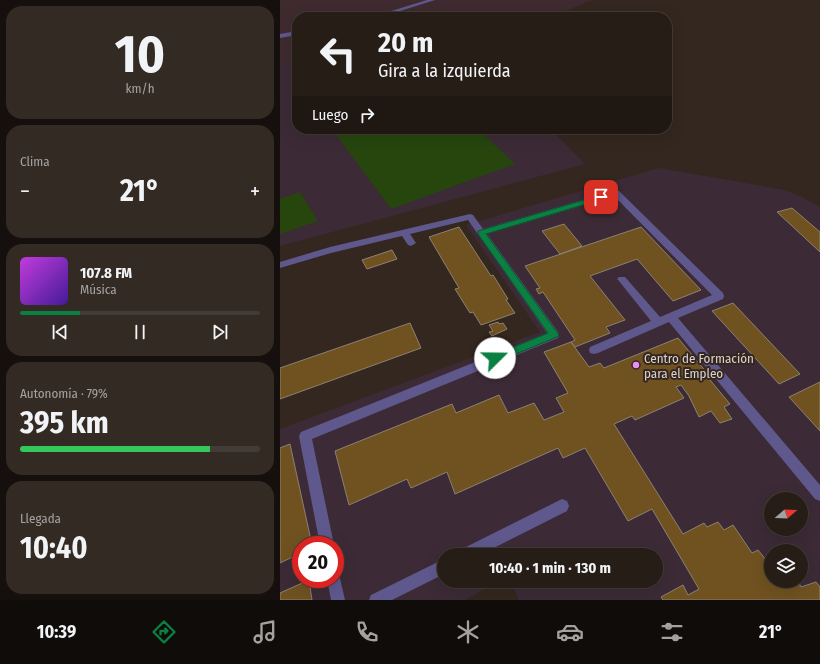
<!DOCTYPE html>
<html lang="es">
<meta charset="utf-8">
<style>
body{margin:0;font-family:"Fira Sans Condensed",sans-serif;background:#332a24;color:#f1f3f6;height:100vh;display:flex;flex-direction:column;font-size:15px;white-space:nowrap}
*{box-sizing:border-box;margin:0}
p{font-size:13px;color:#a4a2a1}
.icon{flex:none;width:22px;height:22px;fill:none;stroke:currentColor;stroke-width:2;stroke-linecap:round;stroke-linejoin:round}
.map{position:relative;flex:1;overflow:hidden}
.sheet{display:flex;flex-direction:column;gap:6px;padding:6px;background:#15100d;width:280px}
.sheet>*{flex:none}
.top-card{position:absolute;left:12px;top:12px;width:380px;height:122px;border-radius:16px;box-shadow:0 4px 16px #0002,0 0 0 1px #433b36;background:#271d17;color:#f1f3f6;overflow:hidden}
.needle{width:26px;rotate:71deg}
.fabs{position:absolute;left:484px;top:492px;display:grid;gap:8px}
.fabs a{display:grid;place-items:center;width:44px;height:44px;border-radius:50%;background:#271d17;box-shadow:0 4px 16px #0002,0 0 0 1px #433b36;font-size:20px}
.speed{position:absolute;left:12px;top:536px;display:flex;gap:8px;font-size:20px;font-weight:700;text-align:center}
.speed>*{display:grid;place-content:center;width:52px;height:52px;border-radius:50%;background:#271d17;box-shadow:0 4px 16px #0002,0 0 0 1px #433b36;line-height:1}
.speed .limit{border:6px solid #d22;background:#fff;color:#111}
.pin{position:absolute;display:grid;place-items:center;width:34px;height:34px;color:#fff;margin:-17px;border-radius:8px;box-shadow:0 2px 6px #0006}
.me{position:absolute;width:44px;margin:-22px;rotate:68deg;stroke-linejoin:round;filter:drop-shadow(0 0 3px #0008)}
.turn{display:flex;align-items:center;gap:14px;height:84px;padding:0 20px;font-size:18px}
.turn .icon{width:52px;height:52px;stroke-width:2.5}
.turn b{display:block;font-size:28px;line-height:34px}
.then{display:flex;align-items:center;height:38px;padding:0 20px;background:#0003;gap:8px;font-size:15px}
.big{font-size:30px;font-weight:700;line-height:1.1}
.sheet .tile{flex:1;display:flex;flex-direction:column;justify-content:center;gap:6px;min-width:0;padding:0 14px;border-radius:16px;background:#332a24}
.sheet .dial{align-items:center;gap:0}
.dial b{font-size:52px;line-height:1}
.song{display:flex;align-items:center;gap:12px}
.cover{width:48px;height:48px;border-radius:6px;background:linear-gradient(135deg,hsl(290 70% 55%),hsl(260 70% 35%))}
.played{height:4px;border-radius:2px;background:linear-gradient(90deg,#0b8043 25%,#433b36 25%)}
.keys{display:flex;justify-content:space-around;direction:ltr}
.heat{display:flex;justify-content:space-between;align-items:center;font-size:22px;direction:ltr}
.charge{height:6px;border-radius:3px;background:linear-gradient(90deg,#34c759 79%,#433b36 0)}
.trip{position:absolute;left:157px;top:548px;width:226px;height:40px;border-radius:20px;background:#271d17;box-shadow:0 4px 16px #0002,0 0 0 1px #433b36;font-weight:700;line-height:40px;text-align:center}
.dock{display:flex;height:64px;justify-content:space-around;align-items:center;background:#100c09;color:#a4a2a1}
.dock .icon{width:28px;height:28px}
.dock .current{color:#0b8043}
.dock b{font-size:18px;color:#f1f3f6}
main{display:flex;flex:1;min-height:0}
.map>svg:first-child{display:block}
.commercial{fill:#3f2b2f}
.education{fill:#3c2b36;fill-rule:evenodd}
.green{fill:#26460e}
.building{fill:#705221;stroke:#8b8173}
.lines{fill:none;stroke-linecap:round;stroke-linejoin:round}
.minor{fill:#5f588d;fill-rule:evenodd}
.route{fill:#0b8043;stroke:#07532c}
.poi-dot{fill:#ea8dfd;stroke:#34271f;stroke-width:1.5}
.labels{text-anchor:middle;stroke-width:4;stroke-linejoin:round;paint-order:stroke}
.poi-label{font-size:13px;fill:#dbd2cd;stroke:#34271f;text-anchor:start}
</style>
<main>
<section class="sheet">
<div class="tile dial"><b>10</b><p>km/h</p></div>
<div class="tile"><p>Clima</p>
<div class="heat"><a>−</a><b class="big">21°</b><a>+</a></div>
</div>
<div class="tile">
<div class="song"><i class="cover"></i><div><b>107.8 FM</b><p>Música</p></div></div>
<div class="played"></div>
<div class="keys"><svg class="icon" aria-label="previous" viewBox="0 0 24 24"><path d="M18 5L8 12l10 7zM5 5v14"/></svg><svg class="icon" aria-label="pause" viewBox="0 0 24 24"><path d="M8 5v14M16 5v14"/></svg><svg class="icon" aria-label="next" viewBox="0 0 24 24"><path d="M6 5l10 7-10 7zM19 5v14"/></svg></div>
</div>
<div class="tile"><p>Autonomía · 79%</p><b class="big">395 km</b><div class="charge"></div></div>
<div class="tile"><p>Llegada</p><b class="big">10:40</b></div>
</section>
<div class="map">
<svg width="540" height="600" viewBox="0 0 540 600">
<rect width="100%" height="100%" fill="#34271f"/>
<path class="commercial" d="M0,0h312l-41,17h-254v42l-17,4z"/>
<path class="education" d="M17,59v70h254l34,35 -305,82v-183z
M379,168l126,22 17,7 18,10v393h-301l-9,-19h146v-26h-212v26h56l-35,19h-185v-171l260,-97 -74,-107zM491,499h30v30h-30zM21,545h34v34h-34zM491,551h30v30h-30z"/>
<path class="green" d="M52,129h146l37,35 -124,45z
M20,192l18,29 -38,13v-35z"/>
<path class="building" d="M512,208l28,24v20l-43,-40z
M284,224l18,22 -22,8 -18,-23z
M179,227l32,49 2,-1 15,24 -2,1 9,13 -34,12 -8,-13 -3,1 -15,-24 4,-1 -30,-51z
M361,227l60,63 -28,11 -36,-42 -47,17 35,44 -19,7 4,6 -35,14 -4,-5 4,-2 -32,-48 -4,2 -3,-5 4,-1 -15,-22z
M112,250l5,9 -30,10 -5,-9z
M453,303l67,71 -21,10 -67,-73z
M218,322l1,2 4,-1 4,6 -15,7 -3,-4 4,-1 -4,-6z
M130,323l11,25 -141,51v-31z
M398,338l29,35 -2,1 25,30 -6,3 8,12 -12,4 -9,-12 -12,6 -10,-21 -8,-11 -5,2 8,11 -49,22 -3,-4 -18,8 69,110 21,-11 3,4 11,-5 6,8 9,-5 19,28 6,-3 13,16v15h27l3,6 15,-5 4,5v13h-157l-2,-3 22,-12 5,10 11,-6 -47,-80 -24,12 -43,-73 -22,10 -5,-10 -103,46 -8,-22 -36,16 -4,-9 -58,26 -14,-54 117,-47 4,9 43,-18 9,18 26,-10 10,17 20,-8 -8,-14 12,-5 -24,-41 27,-10 18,25 11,-4 4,5z
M540,382v49l-31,-34z
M10,444l22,101h-11v8l-21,10v-115z
M29,580l3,20h-32v-7z"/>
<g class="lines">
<path class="minor" d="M147,0h8l-54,17h-9z
M17,31v4l-17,3v-4z
M333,191h6l104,102 1,3 -1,3 -45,19 142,167v16l-5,-2 -146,-177 -71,31 -4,1 -4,-1 -1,-3 1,-3 61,-26 -32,-40 -2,-2 2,-2h6l35,40 52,-22 -98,-99 -127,38 71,98 1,3 -1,3 -246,101 22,106h-14l-21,-109 2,-4 246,-99 -79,-113 -58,14 6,9 -5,3 -3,-1 -6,-9 -71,17 -51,15v-6l50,-15 140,-33 3,1 10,14z
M282,499l5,2 2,5 -2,5 -87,44h-22l2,-5z
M164,559v15l-52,26h-23l2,-5z
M55,572l4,2 6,26h-14l-4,-21h8z"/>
</g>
<path class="route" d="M321,195l3,2 -1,2 -117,35 73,101 -2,2 -58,24h-7l-2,-3 2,-2 56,-23 -70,-99v-3z"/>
<circle class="poi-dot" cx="356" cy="365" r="4"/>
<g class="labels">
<g class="poi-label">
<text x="364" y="363">Centro de Formación<tspan x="364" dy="15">para el Empleo</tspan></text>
</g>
</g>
</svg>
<div class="fabs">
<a><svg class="needle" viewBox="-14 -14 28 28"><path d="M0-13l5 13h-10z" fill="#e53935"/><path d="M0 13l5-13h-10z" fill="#a4a2a1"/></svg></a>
<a><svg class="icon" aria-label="layers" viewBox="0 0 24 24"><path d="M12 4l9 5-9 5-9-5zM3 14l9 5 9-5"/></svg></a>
</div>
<div class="speed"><div class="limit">20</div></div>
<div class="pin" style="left:321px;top:197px;background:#d93025"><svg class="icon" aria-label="arrive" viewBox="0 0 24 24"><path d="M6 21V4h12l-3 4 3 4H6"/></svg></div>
<svg class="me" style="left:215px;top:358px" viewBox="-20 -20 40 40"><circle r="19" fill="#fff"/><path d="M0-13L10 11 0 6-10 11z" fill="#0b8043"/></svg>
<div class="trip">10:40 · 1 min · 130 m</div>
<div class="top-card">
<div class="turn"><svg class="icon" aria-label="left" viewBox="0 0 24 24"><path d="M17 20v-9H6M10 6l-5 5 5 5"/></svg><div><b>20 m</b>Gira a la izquierda</div></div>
<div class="then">Luego<svg class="icon" aria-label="right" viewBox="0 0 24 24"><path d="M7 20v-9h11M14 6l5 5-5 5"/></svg></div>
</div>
</div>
</main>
<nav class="dock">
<b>10:39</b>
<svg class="icon current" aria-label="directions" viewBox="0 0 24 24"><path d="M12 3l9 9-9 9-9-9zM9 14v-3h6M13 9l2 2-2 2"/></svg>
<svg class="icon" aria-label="music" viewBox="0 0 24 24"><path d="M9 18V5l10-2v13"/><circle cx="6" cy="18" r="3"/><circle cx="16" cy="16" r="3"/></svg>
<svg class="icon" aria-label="phone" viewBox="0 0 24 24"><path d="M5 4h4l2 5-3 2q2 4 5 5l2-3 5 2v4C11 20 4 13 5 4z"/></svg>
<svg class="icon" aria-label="climate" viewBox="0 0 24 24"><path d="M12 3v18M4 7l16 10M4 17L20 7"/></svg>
<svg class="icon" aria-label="car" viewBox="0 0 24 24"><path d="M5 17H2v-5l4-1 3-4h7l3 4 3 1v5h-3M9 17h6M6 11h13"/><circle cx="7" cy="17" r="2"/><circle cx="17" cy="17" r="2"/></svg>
<svg class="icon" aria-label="filters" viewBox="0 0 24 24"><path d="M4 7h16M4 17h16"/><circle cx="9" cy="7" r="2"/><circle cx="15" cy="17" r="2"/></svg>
<b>21°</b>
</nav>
